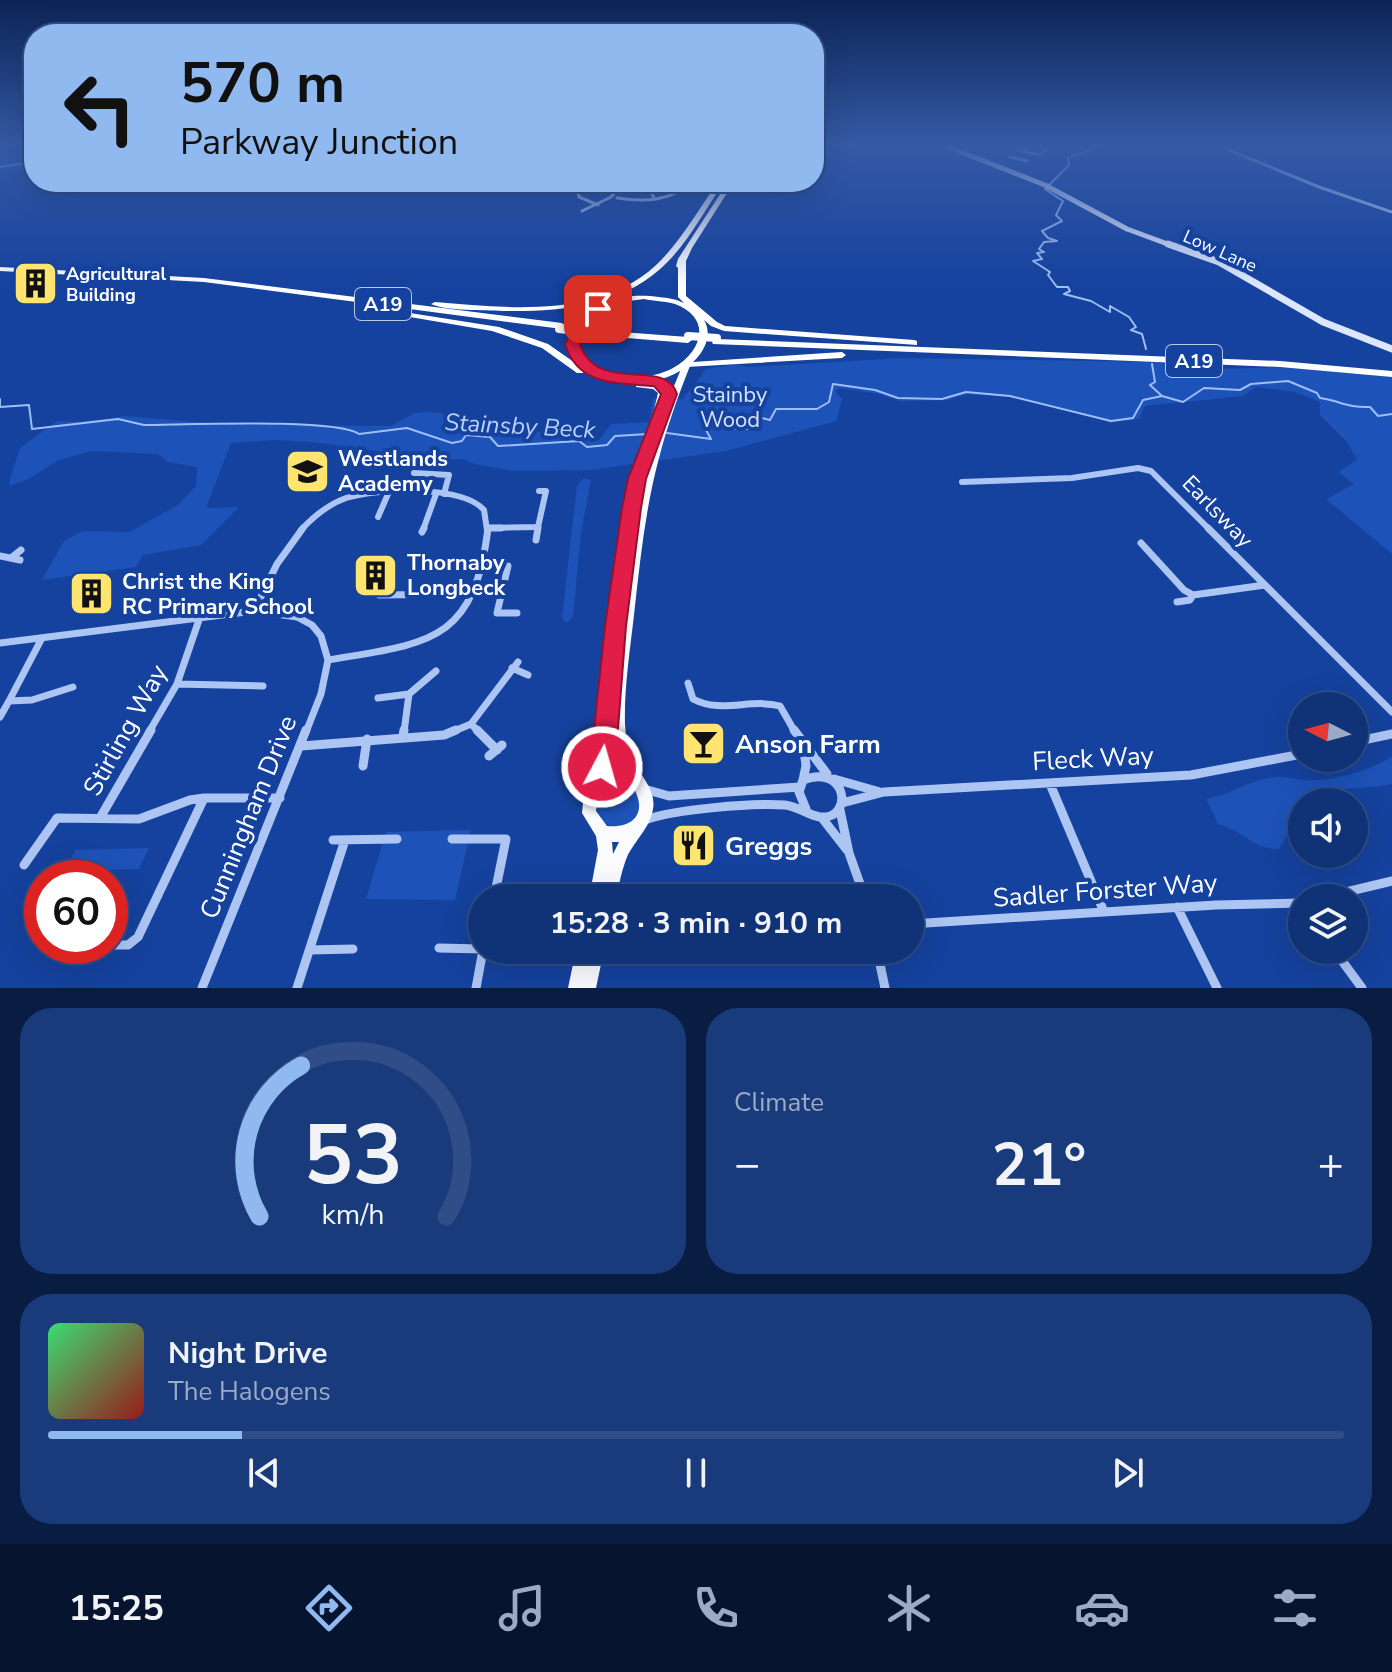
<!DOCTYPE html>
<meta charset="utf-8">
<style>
body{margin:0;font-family:"Nunito Sans",sans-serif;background:#193a7b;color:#f1f3f6;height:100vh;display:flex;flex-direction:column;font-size:30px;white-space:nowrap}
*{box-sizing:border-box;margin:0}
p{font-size:26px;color:#9caac5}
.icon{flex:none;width:44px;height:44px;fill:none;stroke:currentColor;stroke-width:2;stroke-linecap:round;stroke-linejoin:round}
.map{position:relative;height:988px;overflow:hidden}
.panel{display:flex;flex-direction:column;gap:20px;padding:20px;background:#091c41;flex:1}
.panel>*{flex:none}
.top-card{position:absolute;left:24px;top:24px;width:800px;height:168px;border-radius:32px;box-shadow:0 8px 32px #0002,0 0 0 2px #304d88;background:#90b9f0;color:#111;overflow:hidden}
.needle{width:52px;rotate:276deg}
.controls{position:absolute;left:1288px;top:692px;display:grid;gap:16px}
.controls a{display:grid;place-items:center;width:80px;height:80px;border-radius:50%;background:#103276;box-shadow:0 8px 32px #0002,0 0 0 2px #304d88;font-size:40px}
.speed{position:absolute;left:24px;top:860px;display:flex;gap:16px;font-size:40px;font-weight:700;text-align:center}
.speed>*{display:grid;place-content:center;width:104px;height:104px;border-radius:50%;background:#103276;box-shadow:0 8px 32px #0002,0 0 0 2px #304d88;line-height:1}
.speed .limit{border:12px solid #d22;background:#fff;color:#111}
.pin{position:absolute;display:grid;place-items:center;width:68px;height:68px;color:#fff;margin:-34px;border-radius:16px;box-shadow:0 4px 12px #0006}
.me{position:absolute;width:88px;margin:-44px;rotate:6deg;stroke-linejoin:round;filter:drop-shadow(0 0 6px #0008)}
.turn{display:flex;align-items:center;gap:28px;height:168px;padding:0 24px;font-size:36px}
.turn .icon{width:104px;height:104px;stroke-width:2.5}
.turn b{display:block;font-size:56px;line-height:68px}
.big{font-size:60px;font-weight:700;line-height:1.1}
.panel .tile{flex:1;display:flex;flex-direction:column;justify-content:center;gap:12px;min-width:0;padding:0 28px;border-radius:32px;background:#193a7b}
.panel .dial{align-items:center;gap:0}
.dial svg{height:208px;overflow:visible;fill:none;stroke:#304d88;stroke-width:7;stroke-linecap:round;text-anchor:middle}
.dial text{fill:#f1f3f6;stroke:none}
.song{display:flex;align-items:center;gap:24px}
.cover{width:96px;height:96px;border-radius:12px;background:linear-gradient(135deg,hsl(140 70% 55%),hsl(0 70% 35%))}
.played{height:8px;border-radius:4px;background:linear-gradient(90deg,#90b9f0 15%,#304d88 15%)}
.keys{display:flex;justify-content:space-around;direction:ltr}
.heat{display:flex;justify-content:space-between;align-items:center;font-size:44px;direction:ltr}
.panel .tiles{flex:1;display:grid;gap:20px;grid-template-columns:1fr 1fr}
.tile:last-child{grid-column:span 2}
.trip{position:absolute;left:468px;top:884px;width:456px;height:80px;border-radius:40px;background:#103276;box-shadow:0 8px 32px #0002,0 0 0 2px #304d88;font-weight:700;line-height:80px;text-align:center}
.dock{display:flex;height:128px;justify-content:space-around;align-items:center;background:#06142f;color:#9caac5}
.dock .icon{width:56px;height:56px}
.dock .current{color:#90b9f0}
.dock b{font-size:36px;color:#f1f3f6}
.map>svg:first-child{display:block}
.green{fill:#1d52b8}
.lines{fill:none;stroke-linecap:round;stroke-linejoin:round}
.stream{stroke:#9fbef6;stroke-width:2}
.street-far3{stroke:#adc5f3;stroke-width:3}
.street-far2{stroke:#adc5f3;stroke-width:6}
.street-far1{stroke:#adc5f3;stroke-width:7}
.street{stroke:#adc5f3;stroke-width:9}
.secondary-far1{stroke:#dce7fd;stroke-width:5}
.secondary{stroke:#dce7fd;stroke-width:7}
.primary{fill:#f9fbff;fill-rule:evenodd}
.highway{fill:#fff;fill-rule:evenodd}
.highway-bridge{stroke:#fff;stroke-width:8}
.route{fill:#e11d48;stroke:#92132f;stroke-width:2}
.labels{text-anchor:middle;stroke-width:8;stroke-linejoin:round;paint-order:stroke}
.far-street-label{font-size:18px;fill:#fff;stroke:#15429e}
.far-poi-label{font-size:18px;font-weight:bold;fill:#fff;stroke:#15429e;text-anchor:start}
.shield{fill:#15429e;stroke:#b9c6e2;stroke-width:2}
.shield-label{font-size:20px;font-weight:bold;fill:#fff}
.park-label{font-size:22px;fill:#d5e3fd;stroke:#15429e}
.poi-label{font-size:22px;font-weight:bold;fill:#fff;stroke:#15429e;text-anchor:start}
.street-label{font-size:22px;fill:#fff;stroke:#15429e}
.water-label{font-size:24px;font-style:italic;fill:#b9d0fa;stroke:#15429e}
.near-street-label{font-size:26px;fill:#fff;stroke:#15429e}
.near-poi-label{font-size:26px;font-weight:bold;fill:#fff;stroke:#15429e;text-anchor:start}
</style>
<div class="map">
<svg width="1392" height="988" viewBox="0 0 1392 988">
<rect width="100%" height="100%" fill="#15429e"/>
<path class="green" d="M34,148v21l-34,5v-20z
M903,358l253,4 57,7 81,-2 98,10v177l-66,-55 28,-15 -16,-12 19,-12 -10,-18 -27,-27v-13l-25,-10 -39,-5 -12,9 -99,10 -6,13 -29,4 -33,-11 -68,-15 -41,-3 -20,6 -49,1 -19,-7 -41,-6 -4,4 7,6 -5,23 -111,30 -135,19 -77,1 -40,-7 -11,-5 -65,2 -11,-2 -9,-8 -66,-9 -37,-2 -44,3 -25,65 33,-1 -38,38 -58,10 -7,12 -94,13 22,-39 19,-10 46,1 49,-27 18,-19 1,-19 -29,-5 -10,-8 -67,-3 -34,10 -27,17 -20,8 -1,-3 11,-35 37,-27 24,1 45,-6 93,8 172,2 23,-13 15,-1 73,8 31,12h43l8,6 15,2 12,-16 38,-2 4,-23h30l23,-30 30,-5 12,3z
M584,478l7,2 -10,53 -8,84 -7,6 -4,-5 15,-132z
M1392,757v27c-19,5 -41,2 -59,7 -11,4 -19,11 -31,11v4l-5,3 5,7v14l-14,3 -9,16c-27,0 -35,-18 -61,-25l-12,-25c25,-4 44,-20 71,-22 8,-1 16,2 25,3 31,2 63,-8 90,-23z
M597 806a22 22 0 1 1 44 0a22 22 0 1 1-44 0Z
M471,830l-16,70 -89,-1 20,-67z
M149,848l-10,21 -74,2 10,-21z"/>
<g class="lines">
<path class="stream" d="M1101,146l-33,12 1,7 -24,24 18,12 -7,14 6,6 -20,10 6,7 9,3 -13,1 -5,7 5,3 -7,1 5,6 -9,2 17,11 -2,3 9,12h11l2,4 -6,3 27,7 19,11v-6l19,11 7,10 -5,3 11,4 4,15
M0,167l34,-5
M1152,364l3,18 -5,3 12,11 21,6 21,-14 36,2 11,-6 37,-3 29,12 3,5c21,3 27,10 50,9l8,9 14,-2
M0,399v7
M0,407l29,-2 3,24 86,-10 26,6c37,0 192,-7 215,9l48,-6 45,15 10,-2 4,-6 24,2 8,9 81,-5 8,6 20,-2 8,-9 33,-2
M667,433l44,6 -5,-9 12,-14 13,1 -2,11 18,1 2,-14 21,5 6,-11h41l12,-7 4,-18 42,6 23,8 44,1 24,-7 44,4 101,25 22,-3 10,-18 19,-4"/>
<path class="street-far3" d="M1219,146l100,41 73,25
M1018,150l21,5 14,-9
M1010,157l17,4
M576,182l3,15 19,8
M576,185l40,1
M617,198c26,4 54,4 74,-16
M654,198l-3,-6 5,-10
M582,211l29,-14 12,-15"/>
<path class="street-far2" d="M414,473l35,2 -5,19
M962,482l110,-4 66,-10 13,3 59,59
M378,517l10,-23
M489,528l49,-1 8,-36h-7
M301,530c13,-14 28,-26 45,-32 31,-10 116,-13 138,12l3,20
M423,530l13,-36"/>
<path class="street-far1" d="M489,528h12
M1208,528l184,184
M422,532l2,-4
M536,540l2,-12
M1141,543l43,47 9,5 72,-10
M0,556l20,4
M11,558l10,-8
M478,567l30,-1 -11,47h20
M379,595l92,-1
M1177,602l13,-2 3,-5
M254,611l23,-47 26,-36
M42,638l-33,63 23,-1 41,-13
M0,643l254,-32 43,6 15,8 9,11 7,24 -7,34 -15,38
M328,660c100,-17 146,-16 160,-132
M512,668l16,7
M688,683l5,16c28,15 58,-1 87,7l15,26
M177,684l86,2
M409,694l27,-23
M378,698l31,-4 -5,38
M0,717l9,-16
M471,724l8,8
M149,732l28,-48 23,-67
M452,732l19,-8 47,-62"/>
<path class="street" d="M477,730l20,20
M794,730l33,44
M403,736l1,-6
M1354,742l38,-8
M301,746l143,-11 12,-5
M489,756l13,-11
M363,766l4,-27
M834,779l46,13
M803,780l3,-14 -2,-17
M1050,784l54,128
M644,789l25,7 131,-9
M204,798h76
M842,803l42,-11 307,-17 111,-21
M840,810l9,43 16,45
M100,818l51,-88
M822,818l25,32
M645,820c31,-11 106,-17 140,-15 12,1 23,10 35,12 34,3 28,-54 -17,-37l-4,12 7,17
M452,839h54l-12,59
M333,840l64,-1
M24,865l33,-47 82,1 51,-19 14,-2 -66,139 -10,8h-18
M1321,898l71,-17
M1177,907l40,81
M910,924l306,-19 86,-2
M58,946h39
M439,948l43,1
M310,950l43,-1
M877,950l8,38
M1334,950l28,38
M202,988l104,-258
M297,988l48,-148
M476,988l7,-38"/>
<path class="secondary-far1" d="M946,146l99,39 82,44 46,17"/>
<path class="secondary" d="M1168,244l51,18 104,60 69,27"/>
<path class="primary" d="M683,364h6l1,2c-12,30 -23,61 -31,92 -14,52 -19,104 -25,157 -4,36 -10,73 -9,109 1,11 1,21 5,31 7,17 27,34 23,54 -3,19 -18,31 -26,48 -5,12 -8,28 -11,41h-27l9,-48 -2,-14 -14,-23 1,-10 14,-46 13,-131 16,-118 16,-61 23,-53 -4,-7 -17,-8 4,-3 20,7 4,8zM655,438l-13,50 -9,48 3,-28zM613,737l4,21 7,14 -18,3 5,-18zM619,785l14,2c15,25 1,42 -26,39l-11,-15c2,-14 8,-24 23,-26zM612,842h7l-6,12z
M576,950h28l-8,38h-28z"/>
<path class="highway" d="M718,182h6c-20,29 -38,65 -65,88 -42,37 -102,42 -156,41 -18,-1 -57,0 -72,-7l4,-2c71,6 162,17 220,-36 25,-23 43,-56 63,-84z
M728,182h6l-42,66 -6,13v35l31,26 8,4 189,14 3,1v4l-193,-14 -13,-5 -7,-6c9,15 0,32 -11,42l149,-10 4,3 -4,3 -156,9c-28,21 -73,20 -102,3l-1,3h-6l-35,-25 -50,-17 -82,-14 -4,-2 4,-2 89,14 49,17 33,23c-11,-10 -13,-20 -7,-34 14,-33 53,-41 85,-36 9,1 17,2 25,6l-6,-6v-29l-2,-2 2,-7zM644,299c10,2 21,2 31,5 37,14 28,47 -2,64 -22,12 -55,13 -78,1 -28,-15 -15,-46 7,-59 13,-7 27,-9 42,-11z
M0,267l204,11 358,45 4,3 -4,3 -358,-47 -204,-11z
M594,330l94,7 4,3 -4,3 -97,-8v-4z
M716,339l564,22 112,10v6l-112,-10 -567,-23 -1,-2z
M639,382l19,3 10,7 -8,33 -4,1 -5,-3 7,-30 -5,-4 -17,-2v-4z"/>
<path class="highway-bridge" d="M559,329l35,4
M688,336l29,2"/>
</g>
<linearGradient id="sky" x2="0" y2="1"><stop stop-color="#0c2457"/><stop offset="0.51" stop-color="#355aa6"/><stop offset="1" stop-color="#355aa6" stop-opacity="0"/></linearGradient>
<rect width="1392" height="285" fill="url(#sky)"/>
<path class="route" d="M593,306l12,3 -14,12 -11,23c17,52 86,12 97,50l-31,85 -5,29 -15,118 -11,141 -4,8 -9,4 -9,-4 -3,-8 15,-141 17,-118 6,-29 33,-85 -7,-8c-38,-3 -76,0 -89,-42l15,-28z"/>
<defs>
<symbol id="building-square" viewBox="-11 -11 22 22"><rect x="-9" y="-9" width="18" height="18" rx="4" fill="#ffe56f" stroke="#15429e"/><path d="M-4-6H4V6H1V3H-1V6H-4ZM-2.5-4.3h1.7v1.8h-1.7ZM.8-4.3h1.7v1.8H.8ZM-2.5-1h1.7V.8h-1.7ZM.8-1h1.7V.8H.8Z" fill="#111"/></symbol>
<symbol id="school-square" viewBox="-11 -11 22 22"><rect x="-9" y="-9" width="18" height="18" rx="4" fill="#ffe56f" stroke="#15429e"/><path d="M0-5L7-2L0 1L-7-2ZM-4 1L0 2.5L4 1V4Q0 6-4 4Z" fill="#111"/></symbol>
<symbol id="bar-square" viewBox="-11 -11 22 22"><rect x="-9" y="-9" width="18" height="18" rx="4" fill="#ffe56f" stroke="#15429e"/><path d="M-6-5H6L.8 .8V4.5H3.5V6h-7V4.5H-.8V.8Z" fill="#111"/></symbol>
<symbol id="restaurant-square" viewBox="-11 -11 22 22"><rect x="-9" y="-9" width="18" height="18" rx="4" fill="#ffe56f" stroke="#15429e"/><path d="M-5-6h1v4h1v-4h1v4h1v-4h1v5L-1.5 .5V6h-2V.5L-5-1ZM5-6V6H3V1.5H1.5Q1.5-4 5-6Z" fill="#111"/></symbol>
</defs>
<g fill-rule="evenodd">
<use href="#building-square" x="10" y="258" width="51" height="51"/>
<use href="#school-square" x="282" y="446" width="51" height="51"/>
<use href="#building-square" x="350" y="550" width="51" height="51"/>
<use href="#building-square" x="66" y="568" width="51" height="51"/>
<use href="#bar-square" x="678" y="718" width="51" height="51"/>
<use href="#restaurant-square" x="668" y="820" width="51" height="51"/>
</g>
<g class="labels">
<g class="far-street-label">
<text transform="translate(1220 251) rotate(24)" y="6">Low Lane</text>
</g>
<g class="far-poi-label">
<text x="66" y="280">Agricultural<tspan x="66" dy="21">Building</tspan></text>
</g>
<g class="shield">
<rect x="355" y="288" width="56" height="32" rx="6"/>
<rect x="1166" y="345" width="56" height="32" rx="6"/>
</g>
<g class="shield-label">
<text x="383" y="311">A19</text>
<text x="1194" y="368">A19</text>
</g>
<g class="park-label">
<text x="730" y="402">Stainby<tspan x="730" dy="25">Wood</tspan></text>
</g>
<g class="poi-label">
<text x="338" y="466">Westlands<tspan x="338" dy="25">Academy</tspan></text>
<text x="407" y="570">Thornaby<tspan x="407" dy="25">Longbeck</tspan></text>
<text x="122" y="589">Christ the King<tspan x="122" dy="25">RC Primary School</tspan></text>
</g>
<g class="street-label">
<text transform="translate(1218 511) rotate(46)" y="8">Earlsway</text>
</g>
<g class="water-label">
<text transform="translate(520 426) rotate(3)" y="8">Stainsby Beck</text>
</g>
<g class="near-street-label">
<text transform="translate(125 730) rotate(-61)" y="9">Stirling Way</text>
<text transform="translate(1093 758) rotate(-3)" y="9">Fleck Way</text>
<text transform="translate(248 817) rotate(-68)" y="9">Cunningham Drive</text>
<text transform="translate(1105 890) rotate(-4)" y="9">Sadler Forster Way</text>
</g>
<g class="near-poi-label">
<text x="735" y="753">Anson Farm</text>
<text x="725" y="855">Greggs</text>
</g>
</g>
</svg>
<div class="controls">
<a><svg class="needle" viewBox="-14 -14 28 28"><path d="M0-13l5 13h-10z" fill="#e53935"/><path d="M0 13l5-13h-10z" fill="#9caac5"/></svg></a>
<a><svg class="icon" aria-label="sound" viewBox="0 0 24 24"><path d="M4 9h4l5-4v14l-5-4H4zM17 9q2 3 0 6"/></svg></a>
<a><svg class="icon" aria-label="layers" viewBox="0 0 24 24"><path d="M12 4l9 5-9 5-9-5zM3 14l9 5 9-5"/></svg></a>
</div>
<div class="speed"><div class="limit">60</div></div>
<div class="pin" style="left:598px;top:309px;background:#d93025"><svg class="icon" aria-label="arrive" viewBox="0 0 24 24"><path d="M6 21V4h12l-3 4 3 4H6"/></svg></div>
<svg class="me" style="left:602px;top:767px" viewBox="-20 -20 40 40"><circle r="17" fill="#e11d48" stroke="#fff" stroke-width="3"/><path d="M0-11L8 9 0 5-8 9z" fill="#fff"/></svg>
<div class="trip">15:28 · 3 min · 910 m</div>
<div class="top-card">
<div class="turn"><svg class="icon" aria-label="left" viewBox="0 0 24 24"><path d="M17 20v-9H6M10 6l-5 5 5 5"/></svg><div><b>570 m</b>Parkway Junction</div></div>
</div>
</div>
<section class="panel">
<div class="tiles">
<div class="tile dial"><svg viewBox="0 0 100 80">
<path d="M14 69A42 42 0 1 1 86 69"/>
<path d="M14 69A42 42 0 0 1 30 11" stroke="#90b9f0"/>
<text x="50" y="56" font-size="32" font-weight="700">53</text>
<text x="50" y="72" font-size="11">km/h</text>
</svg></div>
<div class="tile"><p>Climate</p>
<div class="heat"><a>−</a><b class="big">21°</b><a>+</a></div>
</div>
<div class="tile">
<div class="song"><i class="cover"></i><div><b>Night Drive</b><p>The Halogens</p></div></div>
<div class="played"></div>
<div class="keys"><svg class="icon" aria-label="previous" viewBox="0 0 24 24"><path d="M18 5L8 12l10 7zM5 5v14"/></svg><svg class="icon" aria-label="pause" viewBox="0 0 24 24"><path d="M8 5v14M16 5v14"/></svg><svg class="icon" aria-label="next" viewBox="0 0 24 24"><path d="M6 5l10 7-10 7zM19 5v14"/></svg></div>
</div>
</div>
</section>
<nav class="dock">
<b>15:25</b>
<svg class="icon current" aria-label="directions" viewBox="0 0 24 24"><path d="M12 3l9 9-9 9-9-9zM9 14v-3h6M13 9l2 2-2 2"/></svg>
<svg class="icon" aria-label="music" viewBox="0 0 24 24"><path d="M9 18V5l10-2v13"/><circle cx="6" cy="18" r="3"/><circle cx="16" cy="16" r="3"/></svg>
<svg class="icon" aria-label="phone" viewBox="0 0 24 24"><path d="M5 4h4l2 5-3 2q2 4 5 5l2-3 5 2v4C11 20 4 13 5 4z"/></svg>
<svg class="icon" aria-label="climate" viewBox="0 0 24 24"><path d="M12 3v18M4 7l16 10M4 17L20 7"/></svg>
<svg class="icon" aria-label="car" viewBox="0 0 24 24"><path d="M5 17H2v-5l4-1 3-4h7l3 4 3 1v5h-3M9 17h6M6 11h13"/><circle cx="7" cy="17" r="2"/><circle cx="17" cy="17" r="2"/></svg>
<svg class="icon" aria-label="filters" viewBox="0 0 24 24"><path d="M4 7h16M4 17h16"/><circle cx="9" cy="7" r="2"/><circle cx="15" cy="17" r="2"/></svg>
</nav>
